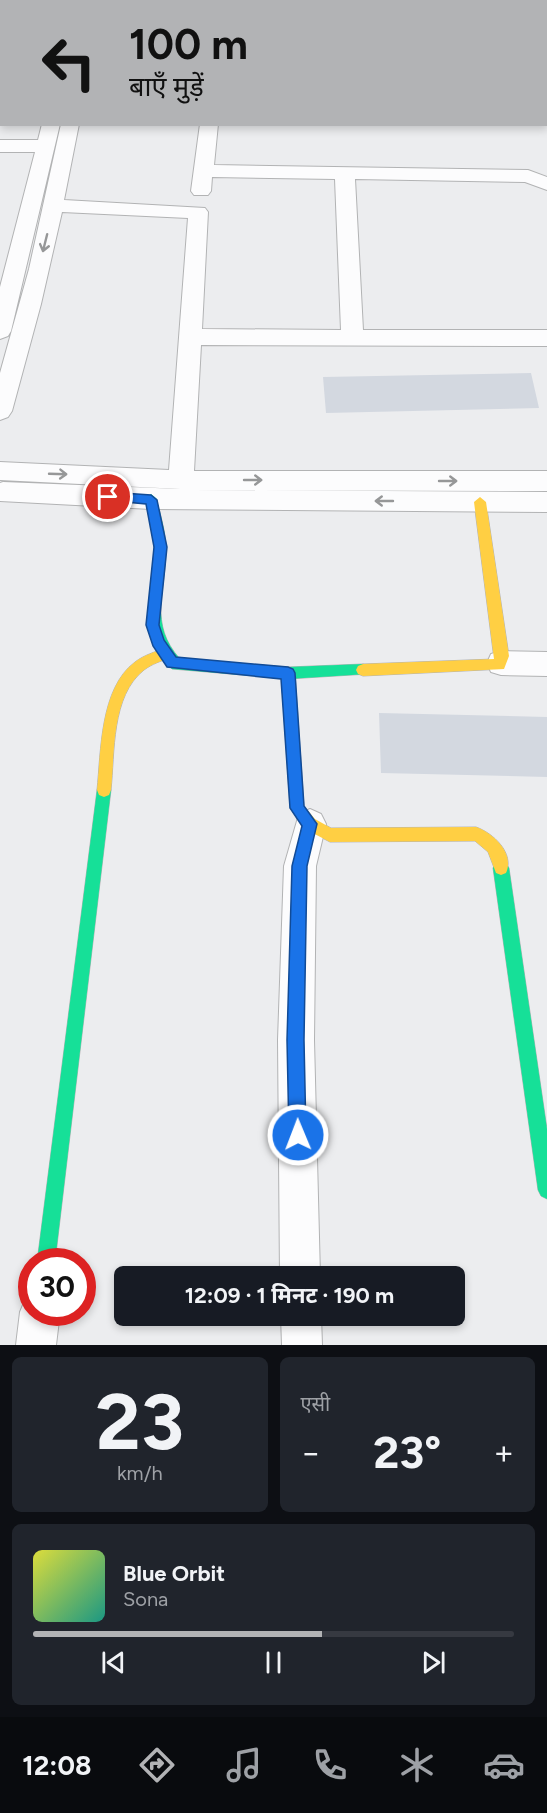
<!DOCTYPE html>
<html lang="hi">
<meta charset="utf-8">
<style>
body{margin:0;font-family:Figtree,"Noto Sans Devanagari",sans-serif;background:#20242c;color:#f1f3f6;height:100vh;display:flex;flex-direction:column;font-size:22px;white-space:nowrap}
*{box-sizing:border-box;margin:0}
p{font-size:20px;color:#9ea1a6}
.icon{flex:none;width:33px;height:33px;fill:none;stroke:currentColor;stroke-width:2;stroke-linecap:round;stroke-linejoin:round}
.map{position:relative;height:1345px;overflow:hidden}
.panel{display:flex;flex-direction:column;gap:12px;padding:12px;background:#0d0f14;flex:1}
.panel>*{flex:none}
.hud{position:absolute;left:0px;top:0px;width:548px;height:126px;box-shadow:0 3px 9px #0003;background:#b2b3b5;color:#111;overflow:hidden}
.speed{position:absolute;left:18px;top:1248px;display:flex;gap:12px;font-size:30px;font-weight:700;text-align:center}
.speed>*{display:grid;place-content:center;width:78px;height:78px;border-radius:50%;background:#171b24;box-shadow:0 3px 9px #0003;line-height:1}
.speed .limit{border:9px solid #d22;background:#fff;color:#111}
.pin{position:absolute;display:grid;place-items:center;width:51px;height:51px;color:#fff;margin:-26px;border:3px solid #fff;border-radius:50%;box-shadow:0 2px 6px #0007}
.me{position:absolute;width:66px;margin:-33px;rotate:359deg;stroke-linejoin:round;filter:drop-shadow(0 0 4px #0008)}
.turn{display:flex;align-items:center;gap:21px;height:126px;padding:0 30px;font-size:27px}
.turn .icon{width:78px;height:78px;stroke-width:2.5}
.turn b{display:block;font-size:42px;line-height:51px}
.big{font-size:45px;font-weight:700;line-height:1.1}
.panel .tile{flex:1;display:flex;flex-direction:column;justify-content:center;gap:9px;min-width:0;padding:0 21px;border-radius:9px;background:#20242c}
.panel .dial{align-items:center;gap:0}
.dial b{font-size:78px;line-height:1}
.song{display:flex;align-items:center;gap:18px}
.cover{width:72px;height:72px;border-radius:9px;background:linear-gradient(135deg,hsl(60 70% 55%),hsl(170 70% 35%))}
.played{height:6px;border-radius:3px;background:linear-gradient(90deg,#b2b3b5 60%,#363941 60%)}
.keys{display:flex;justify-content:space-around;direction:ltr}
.heat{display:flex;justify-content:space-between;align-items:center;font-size:33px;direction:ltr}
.panel .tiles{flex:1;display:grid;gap:12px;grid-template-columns:1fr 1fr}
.tile:last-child{grid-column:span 2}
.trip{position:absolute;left:114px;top:1266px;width:351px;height:60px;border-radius:9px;background:#171b24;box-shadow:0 3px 9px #0003;font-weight:700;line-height:60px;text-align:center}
.dock{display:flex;height:96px;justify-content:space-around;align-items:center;background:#090b0e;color:#9ea1a6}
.dock .icon{width:42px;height:42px}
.dock .active{color:#b2b3b5}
.dock b{font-size:27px;color:#f1f3f6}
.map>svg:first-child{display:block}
.building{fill:#d3d8e0}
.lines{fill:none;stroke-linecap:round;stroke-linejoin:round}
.street-casing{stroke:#b2b3b4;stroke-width:2}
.fast-casing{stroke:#b2b3b4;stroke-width:1}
.slow-casing{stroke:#b2b3b4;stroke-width:1}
.street{fill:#fcfcfd;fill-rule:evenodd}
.fast{fill:#16e098;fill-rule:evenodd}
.slow{fill:#ffcf43;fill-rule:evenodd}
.oneway{stroke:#969798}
.route{fill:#1a73e8;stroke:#114b97;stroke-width:1.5}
</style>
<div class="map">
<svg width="547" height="1345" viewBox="0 0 547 1345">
<rect width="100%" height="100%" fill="#ecedef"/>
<path class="building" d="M531,373l8,35 -213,5 -3,-36z
M379,713l168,4v60l-166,-4z"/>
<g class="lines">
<defs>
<path id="street" d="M71,0h16l-17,2z
M546,37h1v10h-1z
M0,87h2v10h-2z
M42,124h18l-49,207 -3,5 -8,3v-52l35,-135h-35v-12h38z
M61,124h18l-15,76 141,8 3,4 -6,117 139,1 -6,-151 -123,-2 -1,14 -3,4h-14l-3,-4 9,-67h18l-4,41 314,5 19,7v13l-22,-8 -170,-3 8,151h184v16l-346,-1 -7,126h353v20l-359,-1 359,2v20l-396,-3 -151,-8v-18l3,-1 177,7 -180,-9v-18l169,8 19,-252 -126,-6 -21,92 -29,107 -4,6 -8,3v-47l29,-104z
M501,651l46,1v24l-46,-1 -10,-3 -4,-9 4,-9z
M310,809l11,5 5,10 -10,42 -2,174 6,236h-40l-2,-236 6,-174 15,-52z
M32,1295v17h28l-4,33h-40l4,-33 6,-14z
M281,1316h40l1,29h-40z"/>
<path id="fast" d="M151,494l6,5c3,16 9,33 9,50 0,43 -18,74 14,110l108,8 75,-3 5,2 2,4 -2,4 -80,5 -116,-10c-38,-44 -19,-69 -18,-119 0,-17 -6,-34 -9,-51z
M104,783l5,2 2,5 -56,472h-18l60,-472 2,-5z
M501,861l5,2 3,5 38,261v70l-6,-3 -3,-6 -45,-322 3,-5z"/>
<path id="slow" d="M480,497l6,5 23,154 -5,13 -141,7 -5,-2 -2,-4 2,-4 5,-2 131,-5 -20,-157z
M165,648l5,2 2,4 -2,4c-9,3 -18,6 -26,12 -33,26 -29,83 -33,120l-2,5 -5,2 -5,-2 -2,-5c4,-39 3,-102 38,-128 9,-7 20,-10 30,-14z
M288,667l5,2 2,4 9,133 11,13 16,9 145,-1c17,6 39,26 30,46l-5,2 -5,-2 -8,-21 -13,-11 -145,1 -25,-13 -15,-21 -9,-135 2,-4z"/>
</defs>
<use href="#street" class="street-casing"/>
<use href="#fast" class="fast-casing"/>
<use href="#slow" class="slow-casing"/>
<use href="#street" class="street"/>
<use href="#fast" class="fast"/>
<use href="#slow" class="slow"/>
</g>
<defs><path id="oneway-shaft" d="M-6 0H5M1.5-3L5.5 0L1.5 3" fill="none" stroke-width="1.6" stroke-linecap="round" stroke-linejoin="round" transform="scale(1.5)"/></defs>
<g class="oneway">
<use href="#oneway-shaft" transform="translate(45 243) rotate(104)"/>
<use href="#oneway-shaft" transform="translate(58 474) rotate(2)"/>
<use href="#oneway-shaft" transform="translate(253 480)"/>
<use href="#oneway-shaft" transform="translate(448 481)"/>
<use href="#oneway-shaft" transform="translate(384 501) rotate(-180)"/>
</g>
<path class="route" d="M108,492l43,3 6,5 10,47 -8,78 5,15 12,17 112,10 5,2 2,4 9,133 13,18 -10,42 -3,174 2,95 -2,6 -6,2 -7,-2 -2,-6 -2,-95 5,-174 10,-40 -12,-18 -9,-129 -114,-12 -14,-21 -7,-21 8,-78 -8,-43 -42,-4 -2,-3z"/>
</svg>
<div class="speed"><div class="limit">30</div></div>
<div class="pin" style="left:108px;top:497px;background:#d93025"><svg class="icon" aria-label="arrive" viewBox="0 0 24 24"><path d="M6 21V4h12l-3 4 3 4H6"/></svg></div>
<svg class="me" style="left:298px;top:1135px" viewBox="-20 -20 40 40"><circle r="17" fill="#1a73e8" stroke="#fff" stroke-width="3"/><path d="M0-11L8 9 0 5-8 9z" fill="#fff"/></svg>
<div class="trip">12:09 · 1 मिनट · 190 m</div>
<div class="hud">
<div class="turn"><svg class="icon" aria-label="left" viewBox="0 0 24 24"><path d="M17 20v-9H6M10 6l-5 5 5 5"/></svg><div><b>100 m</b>बाएँ मुड़ें</div></div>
</div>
</div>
<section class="panel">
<div class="tiles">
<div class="tile dial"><b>23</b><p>km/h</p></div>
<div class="tile"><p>एसी</p>
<div class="heat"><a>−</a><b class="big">23°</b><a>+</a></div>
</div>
<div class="tile">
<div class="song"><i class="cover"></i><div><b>Blue Orbit</b><p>Sona</p></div></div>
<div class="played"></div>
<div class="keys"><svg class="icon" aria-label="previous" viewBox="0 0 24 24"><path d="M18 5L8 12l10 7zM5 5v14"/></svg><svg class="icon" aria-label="pause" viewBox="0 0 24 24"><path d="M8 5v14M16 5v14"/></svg><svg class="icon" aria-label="next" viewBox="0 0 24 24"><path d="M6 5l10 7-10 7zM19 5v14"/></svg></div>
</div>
</div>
</section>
<nav class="dock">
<b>12:08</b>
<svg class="icon active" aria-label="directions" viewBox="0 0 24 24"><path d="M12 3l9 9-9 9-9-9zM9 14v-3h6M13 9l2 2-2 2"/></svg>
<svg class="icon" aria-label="music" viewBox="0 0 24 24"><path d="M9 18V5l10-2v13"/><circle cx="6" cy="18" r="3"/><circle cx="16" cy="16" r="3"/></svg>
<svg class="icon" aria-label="phone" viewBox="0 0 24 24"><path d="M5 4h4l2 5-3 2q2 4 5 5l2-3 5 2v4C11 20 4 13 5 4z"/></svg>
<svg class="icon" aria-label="climate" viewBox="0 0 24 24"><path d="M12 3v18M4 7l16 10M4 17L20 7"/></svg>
<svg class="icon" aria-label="car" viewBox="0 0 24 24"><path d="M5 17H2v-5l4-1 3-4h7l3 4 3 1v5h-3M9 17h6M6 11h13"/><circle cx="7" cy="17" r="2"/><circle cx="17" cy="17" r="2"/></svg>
</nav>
